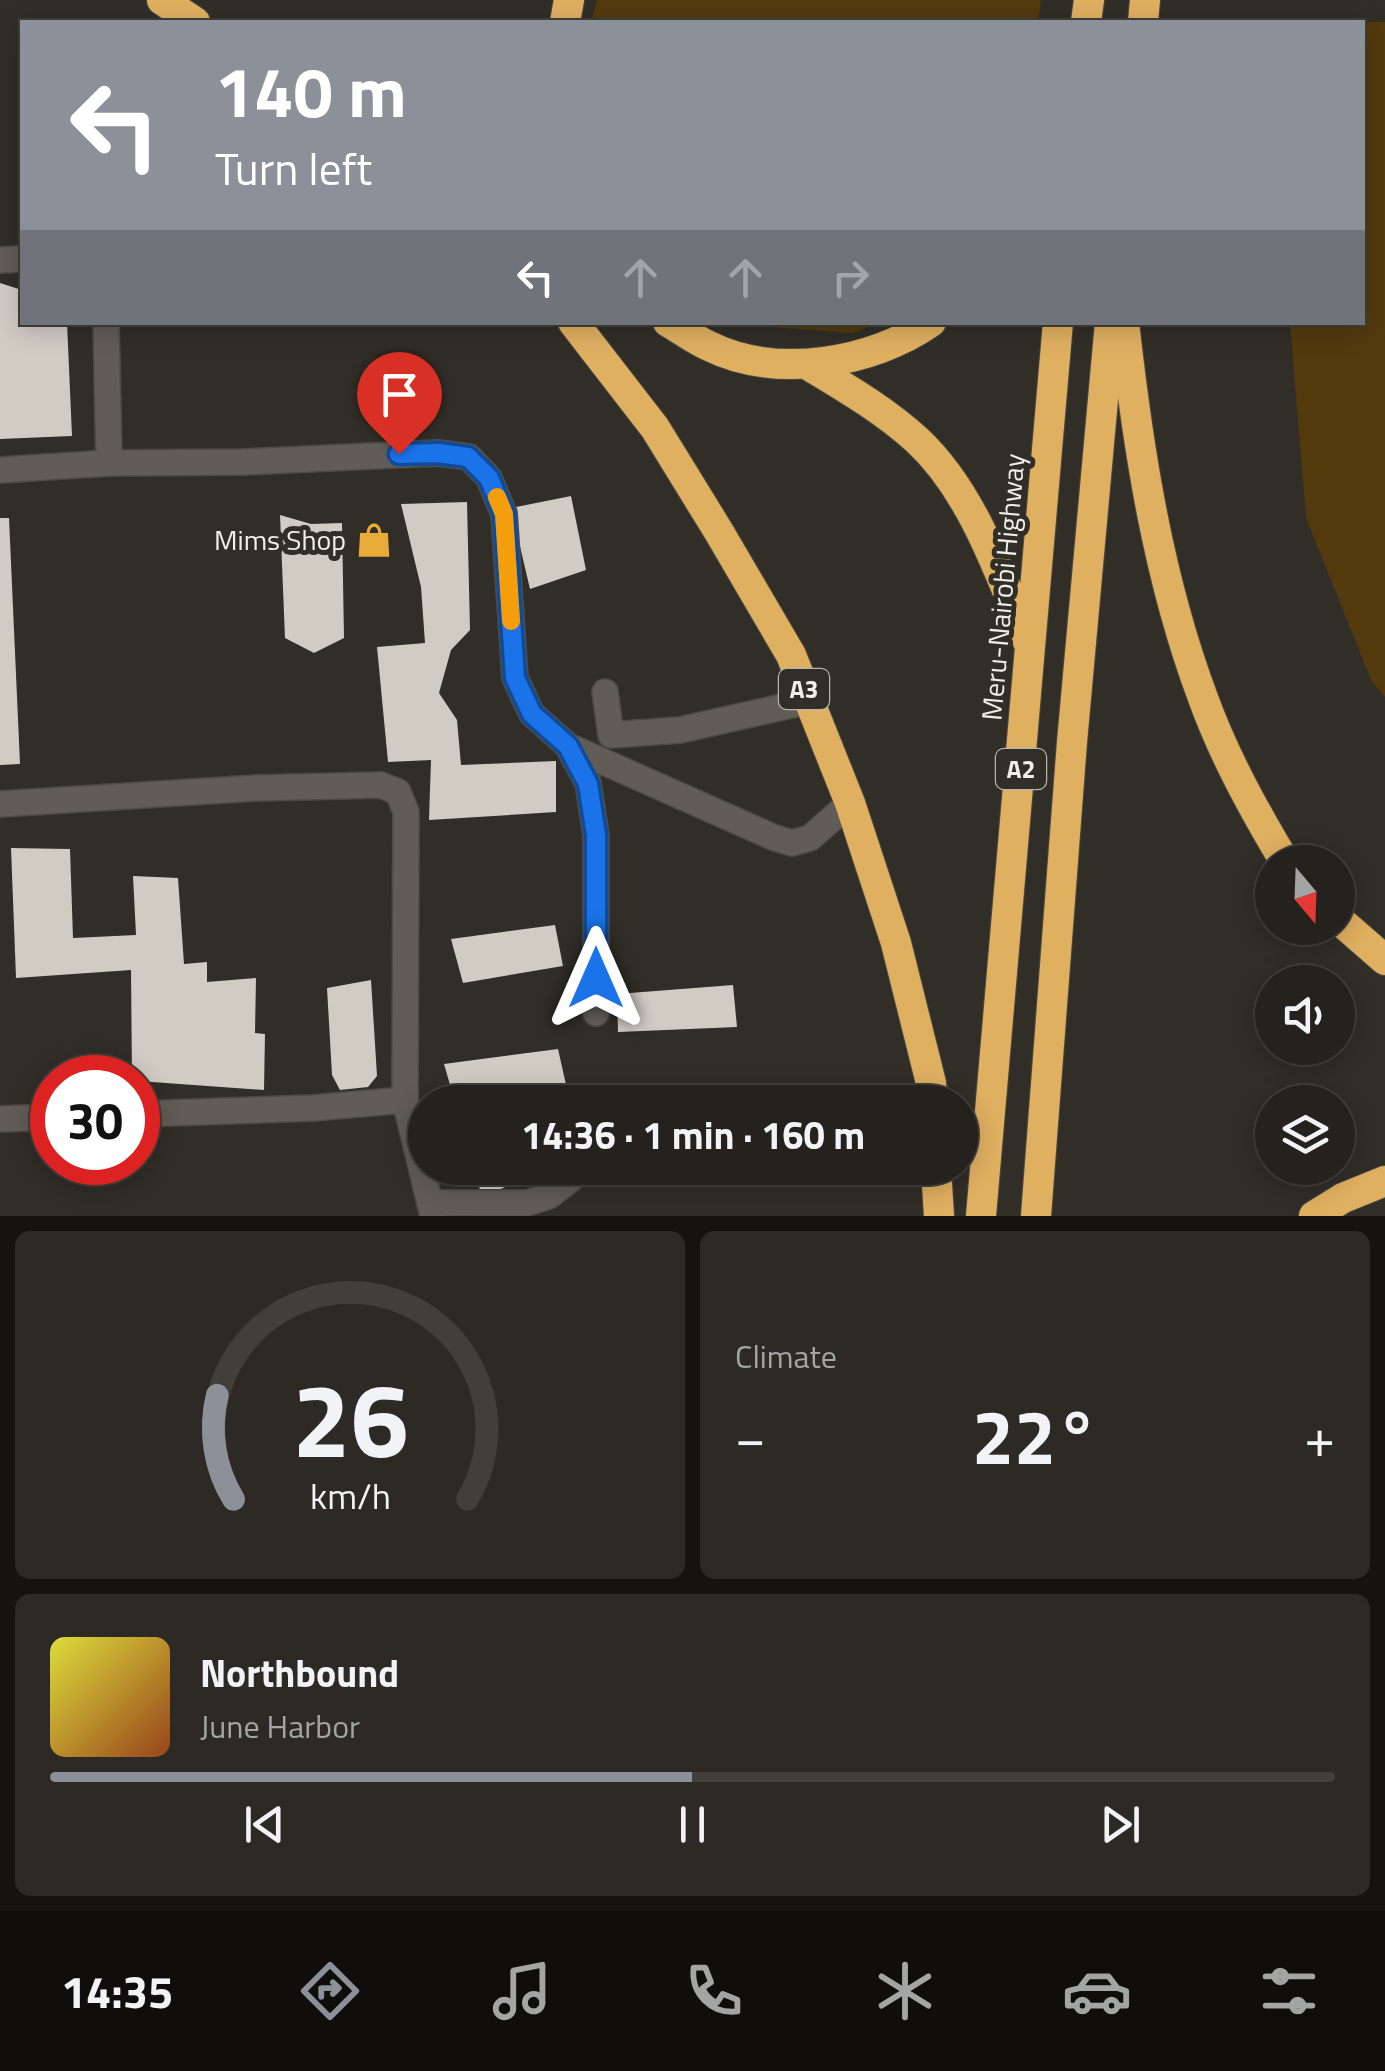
<!DOCTYPE html>
<meta charset="utf-8">
<style>
body{margin:0;font-family:"Titillium Web",sans-serif;background:#2d2a26;color:#f1f3f6;height:100vh;display:flex;flex-direction:column;font-size:38px;white-space:nowrap}
*{box-sizing:border-box;margin:0}
p{font-size:32px;color:#a3a4a4}
.icon{flex:none;width:55px;height:55px;fill:none;stroke:currentColor;stroke-width:2;stroke-linecap:round;stroke-linejoin:round}
.map{position:relative;height:1216px;overflow:hidden}
.sheet{display:flex;flex-direction:column;gap:15px;padding:15px;background:#141310;flex:1}
.sheet>*{flex:none}
.top-card{position:absolute;left:20px;top:20px;width:1345px;height:305px;border-radius:0px;box-shadow:0 5px 25px #0003,0 0 0 2px #423f3b;background:#8c9099;color:#fff;overflow:hidden}
.needle{width:65px;rotate:161deg}
.buttons{position:absolute;left:1255px;top:845px;display:grid;gap:20px}
.buttons a{display:grid;place-items:center;width:100px;height:100px;border-radius:50%;background:#25221d;box-shadow:0 5px 25px #0003,0 0 0 2px #423f3b;font-size:50px}
.speed{position:absolute;left:30px;top:1055px;display:flex;gap:20px;font-size:50px;font-weight:700;text-align:center}
.speed>*{display:grid;place-content:center;width:130px;height:130px;border-radius:50%;background:#25221d;box-shadow:0 5px 25px #0003,0 0 0 2px #423f3b;line-height:1}
.speed .limit{border:15px solid #d22;background:#fff;color:#111}
.pin{position:absolute;display:grid;place-items:center;width:85px;height:85px;color:#fff;margin:-102px -42px;border-radius:50% 50% 50% 0;rotate:-45deg;box-shadow:0 0 10px #0007}
.pin .icon{rotate:45deg}
.me{position:absolute;width:110px;margin:-55px;rotate:0deg;stroke-linejoin:round;filter:drop-shadow(0 0 8px #0008)}
.turn{display:flex;align-items:center;gap:35px;height:210px;padding:0 30px;font-size:45px}
.turn .icon{width:130px;height:130px;stroke-width:2.5}
.turn b{display:block;font-size:70px;line-height:85px}
.lanes{display:flex;align-items:center;height:95px;padding:0 30px;background:#0003;justify-content:center;gap:50px;direction:ltr}
.lanes .off{opacity:.35}
.big{font-size:75px;font-weight:700;line-height:1.1}
.sheet .tile{flex:1;display:flex;flex-direction:column;justify-content:center;gap:15px;min-width:0;padding:0 35px;border-radius:15px;background:#2d2a26}
.sheet .dial{align-items:center;gap:0}
.dial svg{height:260px;overflow:visible;fill:none;stroke:#423f3b;stroke-width:7;stroke-linecap:round;text-anchor:middle}
.dial text{fill:#f1f3f6;stroke:none}
.song{display:flex;align-items:center;gap:30px}
.cover{width:120px;height:120px;border-radius:15px;background:linear-gradient(135deg,hsl(60 70% 55%),hsl(20 70% 35%))}
.played{height:10px;border-radius:5px;background:linear-gradient(90deg,#8c9099 50%,#423f3b 50%)}
.keys{display:flex;justify-content:space-around;direction:ltr}
.heat{display:flex;justify-content:space-between;align-items:center;font-size:55px;direction:ltr}
.sheet .tiles{flex:1;display:grid;gap:15px;grid-template-columns:1fr 1fr}
.tile:last-child{grid-column:span 2}
.trip{position:absolute;left:408px;top:1085px;width:570px;height:100px;border-radius:50px;background:#25221d;box-shadow:0 5px 25px #0003,0 0 0 2px #423f3b;font-weight:700;line-height:100px;text-align:center}
.tab-bar{display:flex;height:160px;justify-content:space-around;align-items:center;background:#0f0e0c;color:#a3a4a4}
.tab-bar .icon{width:70px;height:70px}
.tab-bar .active{color:#8c9099}
.tab-bar b{font-size:45px;color:#f1f3f6}
.map>svg:first-child{display:block}
.green{fill:#523a0d}
.building{fill:#d0cbc3}
.lines{fill:none;stroke-linecap:round;stroke-linejoin:round}
.minor-casing{stroke:#4d4a44;stroke-width:28}
.highway-casing{stroke:#4d4a44;stroke-width:32}
.minor{stroke:#615c55;stroke-width:25}
.highway{stroke:#e0b061;stroke-width:30}
.route-casing{stroke:#114b97;stroke-width:25}
.route{stroke:#1a73e8;stroke-width:18}
.slow{stroke:#f59e0b;stroke-width:18}
.labels{text-anchor:middle;stroke-width:10;stroke-linejoin:round;paint-order:stroke}
.shield{fill:#312d27;stroke:#b7b4af;stroke-width:2.5}
.shield-label{font-size:25px;font-weight:bold;fill:#f0eee9}
.poi-label{font-size:28px;fill:#f0eee9;stroke:#312d27;text-anchor:end}
.street-label{font-size:28px;fill:#f0eee9;stroke:#312d27}
</style>
<div class="map">
<svg width="1385" height="1216" viewBox="0 0 1385 1216">
<rect width="100%" height="100%" fill="#312d27"/>
<path class="green" d="M597,0h444l-3,22h-447z
M1291,20l94,2v675l-14,-17 -65,-162 -16,-195 72,-1v-300h-71z
M716,323l162,-1v1l-25,10z"/>
<path class="building" d="M0,283l22,7v32h45l5,114 -72,3z
M571,496l15,74 -56,19 -19,-81z
M467,502l3,128 -19,20 -12,43 18,27 4,45 95,-4v51l-127,8 2,-60 -43,2 -11,-115 48,-4 -4,-56 -20,-83z
M280,515l31,9 31,-1 2,115 -30,15 -29,-15z
M0,518h9l11,246 -20,1z
M11,848l59,1 3,89 63,-3 -3,-59 45,2 6,86 23,-2v20l49,-4 -1,55 10,1 -1,56 -126,-9v-3h-6l-1,-108 -115,8z
M555,925l8,41 -100,17 -12,-44z
M371,980l6,96 -9,11 -28,3 -8,-15 -5,-87z
M733,985l4,42 -119,5 -1,-38z
M558,1049l9,40 10,13h-122l-11,-38z
M474,1168h51l4,9 -47,20z"/>
<g class="lines">
<defs>
<path id="minor" d="M0,260l22,-1
M106,322l3,141
M0,470l109,-7 134,-1 195,-9 31,4 20,21 15,36 11,164 17,36 36,32 20,37 8,52v178
M605,692l6,43 69,-5 129,-29
M568,746l207,92 17,5 18,-5 40,-35
M0,804l257,-16 124,-3 17,7 8,20 -1,288 -92,8 -175,6
M405,1100l28,116
M0,1119l52,-2
M430,1203h97l22,-7 36,-28"/>
<path id="highway" d="M162,0l33,22
M565,22l4,-22
M1086,22l3,-22
M1143,22l2,-22
M573,322l82,106 64,104 72,123 59,148 46,140 35,140 2,19
M668,322c14,8 27,18 41,24 67,33 162,18 222,-24
M1124,322c14,127 34,256 79,376 21,58 51,112 82,164
M808,365c38,23 76,45 109,75 56,52 83,135 112,204
M1338,919l47,41
M936,1168l3,48
M981,1216l77,-894
M1036,1216l36,-474 38,-420
M1314,1216l29,-18 42,-17"/>
</defs>
<use href="#minor" class="minor-casing"/>
<use href="#highway" class="highway-casing"/>
<use href="#minor" class="minor"/>
<use href="#highway" class="highway"/>
</g>
<g class="lines">
<defs>
<path id="route" d="M399,454l39,-1 30,4 21,21 15,36 11,164 17,36 36,32 20,38 8,51v143"/>
</defs>
<use href="#route" class="route-casing"/>
<use href="#route" class="route"/>
<path class="slow" d="M497,497l7,17 7,107"/>
</g>
<defs>
<symbol id="shop-bare" viewBox="-9 -9 18 18"><path d="M-5-2.5h2.3a2.7 3.5 0 0 1 5.4 0H5L5.5 6h-11ZM-1.5-2.5h3a1.5 2.3 0 0 0-3 0Z" fill="#e8ab37" stroke="#312d27" stroke-width="2.5" paint-order="stroke"/></symbol>
</defs>
<g fill-rule="evenodd">
<use href="#shop-bare" x="349" y="515" width="50" height="50"/>
</g>
<g class="labels">
<g class="shield">
<rect x="779" y="669" width="50" height="40" rx="8"/>
<rect x="996" y="749" width="50" height="40" rx="8"/>
</g>
<g class="shield-label">
<text x="804" y="698">A3</text>
<text x="1021" y="778">A2</text>
</g>
<g class="poi-label">
<text x="346" y="550">Mims Shop</text>
</g>
<g class="street-label">
<text transform="translate(1003 587) rotate(-85)" y="10">Meru-Nairobi Highway</text>
</g>
</g>
</svg>
<div class="buttons">
<a><svg class="needle" viewBox="-14 -14 28 28"><path d="M0-13l5 13h-10z" fill="#e53935"/><path d="M0 13l5-13h-10z" fill="#a3a4a4"/></svg></a>
<a><svg class="icon" aria-label="sound" viewBox="0 0 24 24"><path d="M4 9h4l5-4v14l-5-4H4zM17 9q2 3 0 6"/></svg></a>
<a><svg class="icon" aria-label="layers" viewBox="0 0 24 24"><path d="M12 4l9 5-9 5-9-5zM3 14l9 5 9-5"/></svg></a>
</div>
<div class="speed"><div class="limit">30</div></div>
<div class="pin" style="left:399px;top:454px;background:#d93025"><svg class="icon" aria-label="arrive" viewBox="0 0 24 24"><path d="M6 21V4h12l-3 4 3 4H6"/></svg></div>
<svg class="me" style="left:596px;top:978px" viewBox="-20 -20 40 40"><path d="M0-17L14 15 0 8-14 15z" fill="#1a73e8" stroke="#fff" stroke-width="4"/></svg>
<div class="trip">14:36 · 1 min · 160 m</div>
<div class="top-card">
<div class="turn"><svg class="icon" aria-label="left" viewBox="0 0 24 24"><path d="M17 20v-9H6M10 6l-5 5 5 5"/></svg><div><b>140 m</b>Turn left</div></div>
<div class="lanes"><svg class="icon" aria-label="left" viewBox="0 0 24 24"><path d="M17 20v-9H6M10 6l-5 5 5 5"/></svg><svg class="icon off" aria-label="ahead" viewBox="0 0 24 24"><path d="M12 20V5M6 11l6-6 6 6"/></svg><svg class="icon off" aria-label="ahead" viewBox="0 0 24 24"><path d="M12 20V5M6 11l6-6 6 6"/></svg><svg class="icon off" aria-label="right" viewBox="0 0 24 24"><path d="M7 20v-9h11M14 6l5 5-5 5"/></svg></div>
</div>
</div>
<section class="sheet">
<div class="tiles">
<div class="tile dial"><svg viewBox="0 0 100 80">
<path d="M14 69A42 42 0 1 1 86 69"/>
<path d="M14 69A42 42 0 0 1 9 37" stroke="#8c9099"/>
<text x="50" y="56" font-size="32" font-weight="700">26</text>
<text x="50" y="72" font-size="11">km/h</text>
</svg></div>
<div class="tile"><p>Climate</p>
<div class="heat"><a>−</a><b class="big">22°</b><a>+</a></div>
</div>
<div class="tile">
<div class="song"><i class="cover"></i><div><b>Northbound</b><p>June Harbor</p></div></div>
<div class="played"></div>
<div class="keys"><svg class="icon" aria-label="previous" viewBox="0 0 24 24"><path d="M18 5L8 12l10 7zM5 5v14"/></svg><svg class="icon" aria-label="pause" viewBox="0 0 24 24"><path d="M8 5v14M16 5v14"/></svg><svg class="icon" aria-label="next" viewBox="0 0 24 24"><path d="M6 5l10 7-10 7zM19 5v14"/></svg></div>
</div>
</div>
</section>
<nav class="tab-bar">
<b>14:35</b>
<svg class="icon active" aria-label="directions" viewBox="0 0 24 24"><path d="M12 3l9 9-9 9-9-9zM9 14v-3h6M13 9l2 2-2 2"/></svg>
<svg class="icon" aria-label="music" viewBox="0 0 24 24"><path d="M9 18V5l10-2v13"/><circle cx="6" cy="18" r="3"/><circle cx="16" cy="16" r="3"/></svg>
<svg class="icon" aria-label="phone" viewBox="0 0 24 24"><path d="M5 4h4l2 5-3 2q2 4 5 5l2-3 5 2v4C11 20 4 13 5 4z"/></svg>
<svg class="icon" aria-label="climate" viewBox="0 0 24 24"><path d="M12 3v18M4 7l16 10M4 17L20 7"/></svg>
<svg class="icon" aria-label="car" viewBox="0 0 24 24"><path d="M5 17H2v-5l4-1 3-4h7l3 4 3 1v5h-3M9 17h6M6 11h13"/><circle cx="7" cy="17" r="2"/><circle cx="17" cy="17" r="2"/></svg>
<svg class="icon" aria-label="filters" viewBox="0 0 24 24"><path d="M4 7h16M4 17h16"/><circle cx="9" cy="7" r="2"/><circle cx="15" cy="17" r="2"/></svg>
</nav>
